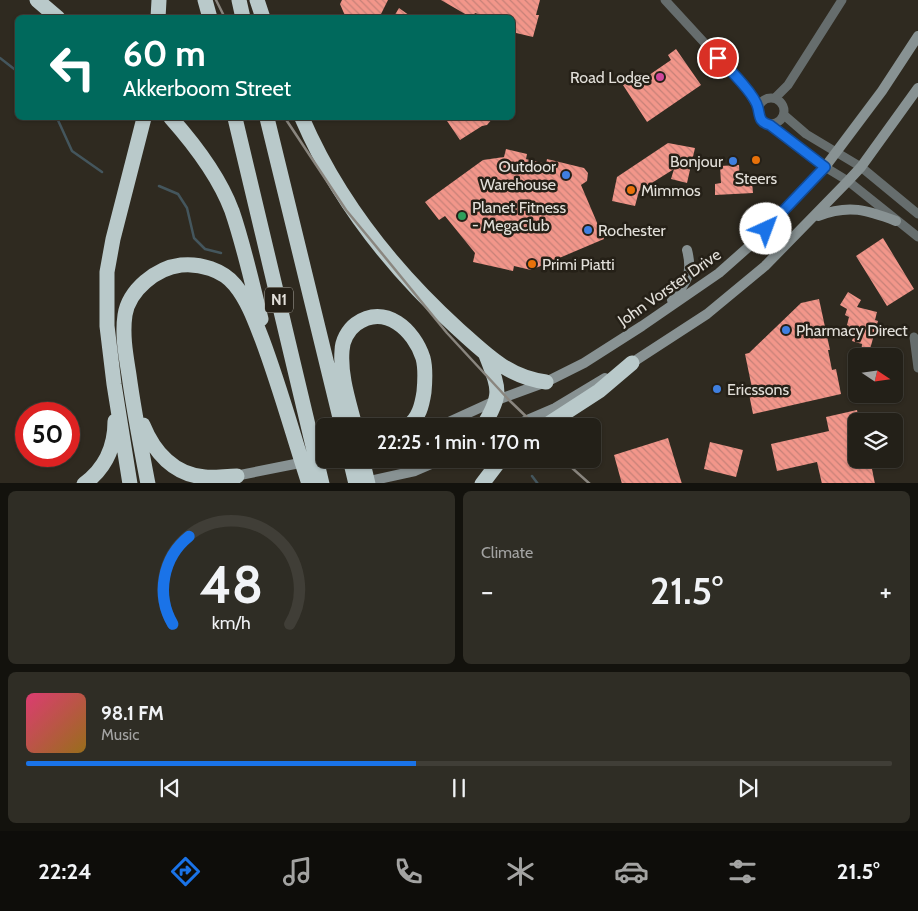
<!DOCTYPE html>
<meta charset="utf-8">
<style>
body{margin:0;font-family:Cabin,sans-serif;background:#2f2d25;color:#f1f3f6;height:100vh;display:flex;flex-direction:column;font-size:19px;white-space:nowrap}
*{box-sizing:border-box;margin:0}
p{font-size:16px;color:#a3a3a2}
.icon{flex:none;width:28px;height:28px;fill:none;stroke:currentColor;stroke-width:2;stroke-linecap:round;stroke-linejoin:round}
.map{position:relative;height:483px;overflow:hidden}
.details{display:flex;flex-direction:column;gap:8px;padding:8px;background:#13120d;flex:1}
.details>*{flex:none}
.banner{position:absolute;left:15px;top:15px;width:500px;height:105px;border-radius:8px;box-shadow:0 1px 4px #0004,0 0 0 1px #403e37;background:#00695c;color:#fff;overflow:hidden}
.needle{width:32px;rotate:103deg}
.buttons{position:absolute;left:848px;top:348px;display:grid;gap:10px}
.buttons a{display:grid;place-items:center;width:55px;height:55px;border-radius:8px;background:#232018;box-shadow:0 1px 4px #0004,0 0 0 1px #403e37;font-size:25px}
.speed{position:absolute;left:15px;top:402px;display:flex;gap:10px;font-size:25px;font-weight:700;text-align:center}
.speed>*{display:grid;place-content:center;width:65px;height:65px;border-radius:50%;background:#232018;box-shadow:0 1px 4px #0004,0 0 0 1px #403e37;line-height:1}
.speed .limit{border:8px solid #d22;background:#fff;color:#111}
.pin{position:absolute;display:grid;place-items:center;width:42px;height:42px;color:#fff;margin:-21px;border:2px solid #fff;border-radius:50%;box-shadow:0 1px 5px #0007}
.me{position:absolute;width:55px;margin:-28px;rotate:43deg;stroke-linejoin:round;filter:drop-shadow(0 0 4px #0008)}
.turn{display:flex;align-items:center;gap:18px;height:105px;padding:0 25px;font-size:22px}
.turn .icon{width:65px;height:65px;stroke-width:2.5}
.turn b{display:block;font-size:35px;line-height:42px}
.big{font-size:38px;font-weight:600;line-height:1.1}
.details .widget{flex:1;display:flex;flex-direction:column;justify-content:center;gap:8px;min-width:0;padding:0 18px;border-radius:8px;background:#2f2d25}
.details .dial{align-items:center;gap:0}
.dial svg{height:130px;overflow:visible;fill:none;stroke:#403e37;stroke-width:7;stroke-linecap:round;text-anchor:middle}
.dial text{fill:#f1f3f6;stroke:none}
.song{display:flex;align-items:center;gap:15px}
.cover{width:60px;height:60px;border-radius:8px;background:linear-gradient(135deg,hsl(340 70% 55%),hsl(40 70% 35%))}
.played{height:5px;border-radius:2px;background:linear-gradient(90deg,#1a73e8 45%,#403e37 45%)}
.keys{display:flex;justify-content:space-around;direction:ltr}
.heat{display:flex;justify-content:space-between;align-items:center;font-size:28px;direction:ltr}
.details .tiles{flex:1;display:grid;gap:8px;grid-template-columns:1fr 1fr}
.widget:last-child{grid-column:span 2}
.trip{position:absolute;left:316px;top:418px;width:285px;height:50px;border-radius:8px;background:#232018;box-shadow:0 1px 4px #0004,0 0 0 1px #403e37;font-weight:600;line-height:50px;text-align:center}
.tab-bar{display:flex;height:80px;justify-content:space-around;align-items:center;background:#0e0d0a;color:#a3a3a2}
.tab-bar .icon{width:35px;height:35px}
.tab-bar .on{color:#1a73e8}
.tab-bar b{font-size:22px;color:#f1f3f6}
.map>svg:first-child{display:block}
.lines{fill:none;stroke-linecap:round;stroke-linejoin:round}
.stream{stroke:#44565d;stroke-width:2.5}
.building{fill:url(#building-back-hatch)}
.street{stroke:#666d6d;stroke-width:9}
.secondary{stroke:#889293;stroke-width:10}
.highway{stroke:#b9c9ca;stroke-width:15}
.rail{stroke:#8a867f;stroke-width:2.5}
.route-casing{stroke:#114b97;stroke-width:12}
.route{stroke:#1a73e8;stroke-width:9}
.hotel-dot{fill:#d1479c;stroke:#252017;stroke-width:2}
.food-dot{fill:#e8710a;stroke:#252017;stroke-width:2}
.shop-dot{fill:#3f7fe0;stroke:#252017;stroke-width:2}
.leisure-dot{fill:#2e9e5b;stroke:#252017;stroke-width:2}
.labels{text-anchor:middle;stroke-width:5;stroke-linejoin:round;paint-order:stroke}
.shield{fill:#252017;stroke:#a9a69f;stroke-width:1}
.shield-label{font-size:15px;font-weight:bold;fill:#e2dfd9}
.poi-label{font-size:16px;fill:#e2dfd9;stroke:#252017;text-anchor:start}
.street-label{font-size:16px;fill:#e2dfd9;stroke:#252017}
</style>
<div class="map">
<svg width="918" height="484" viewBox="0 0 918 484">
<defs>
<pattern id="building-back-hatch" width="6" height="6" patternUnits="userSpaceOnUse" patternTransform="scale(1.25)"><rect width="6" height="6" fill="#f2968a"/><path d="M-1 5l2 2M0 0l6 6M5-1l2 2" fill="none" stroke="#c68178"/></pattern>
</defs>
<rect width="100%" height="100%" fill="#2f2a20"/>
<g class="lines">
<path class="stream" d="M0,58l18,14
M57,118l15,33 30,21
M159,186l19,8 9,14 7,30 11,11 16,4
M532,476l6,8"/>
</g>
<path class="building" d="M342,0h46l-9,18h-33l-6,-14z
M441,0h99l-4,15h3l-6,22 -21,-5v-14h-21l-16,-5 -3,5z
M399,8l14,10h-20z
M676,49l25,36 -54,37 -24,-37 9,-7 4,6 35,-24 -3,-5z
M445,118h48l-6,7 -5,1 -22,14z
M668,143l27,5 -8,35 -16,-4 3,-10 -35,22 -4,15 -23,-5 5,-24z
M506,149l21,5 -1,5 20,5 1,-5 37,9 4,5 -1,8 -6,4 23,54 -73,31 -17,-4 -1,5 -40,-9 2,-9 -30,-37 -6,4 -14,-18 58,-42 21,-3z
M739,165l1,18 12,-1 1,11 -38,2v-11l6,-1 -1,-17z
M883,238l31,51 -27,17 -31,-50z
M848,292l13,8 -4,7 20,5 -2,8 3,1 -8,28 19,2v5h-28l1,-12 -10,-3 1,-3 -5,-1 2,-6 -2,-1 1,-4 -2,-1 2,-8 -4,-2 2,-6 -7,-4z
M819,299l11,51h-2l4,20 4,-1 5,25 -88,20 -5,-25 4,-1 -7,-34 4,-1 52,-50z
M857,410l2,11h-3v41l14,-3 5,25h-53l-5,-22 -40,9 -6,-27 58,-13 -3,-14z
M668,438l14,46h-60l-8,-29z
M710,442l33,8 -7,27 -32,-8z"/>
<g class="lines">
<path class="street" d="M665,0l81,88 12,20
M758 111a13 13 0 1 1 26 0a13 13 0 1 1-26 0Z
M775,98l13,-13 54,-85
M784,115l22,19 55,33 57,47
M771,125l54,42 23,14 70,56
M914,337l4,31"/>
<path class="secondary" d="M818,216c31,-12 49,-6 78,5
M672,300c15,-18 21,-27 15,-50
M627,366l80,-52 58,-48 83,-85 13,-14 57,-79
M440,426l57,-26 49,-18 38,-19 58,-37 77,-53 35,-31 71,-75 57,-76 36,-55
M513,426l42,-18 50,-30
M230,477l95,-19
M361,483l54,-12 28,-12"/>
<path class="highway" d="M37,0l21,18
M205,0l5,18
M239,0l4,18
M257,0l6,18
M158,18l1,-18
M171,118c24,27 48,58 61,93 12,35 20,72 29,108
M235,118l87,366
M267,118l75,308
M302,118c35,81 92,153 157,212 28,25 49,47 87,52
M143,425c11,27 31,50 62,52 10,1 21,-1 32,-1
M355,426c-6,-24 -15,-50 -13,-75 0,-10 6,-21 14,-27 29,-21 58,6 67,34 3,11 2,23 1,34 -2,13 -5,26 -16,34
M483,426c20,-32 16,-37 3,-71
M545,426l54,-35 33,-28
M350,459l6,25
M362,459l6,25
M84,484c22,-16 31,-37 31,-63
M130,484l-16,-100 -7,-58v-54l6,-33 31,-121
M148,484c-7,-37 -14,-72 -19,-109 -3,-19 -7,-40 -4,-60 4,-25 31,-47 56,-50 19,-2 42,5 54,20 13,16 20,36 27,54 18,48 31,96 47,145
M482,484l19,-25"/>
<path class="rail" d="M216,0l9,18
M285,118l61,92 29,35 72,88 62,67 27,26
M562,459l28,25"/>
</g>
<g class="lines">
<defs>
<path id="route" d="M718,58c11,11 37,36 40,50 2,9 1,14 12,17l55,42 -59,62"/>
</defs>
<use href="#route" class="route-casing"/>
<use href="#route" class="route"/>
</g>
<circle class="hotel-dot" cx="660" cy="77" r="5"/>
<g class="food-dot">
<circle cx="756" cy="160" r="5"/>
<circle cx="631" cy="190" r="5"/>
<circle cx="532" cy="264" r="5"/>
</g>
<g class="shop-dot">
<circle cx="733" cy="161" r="5"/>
<circle cx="566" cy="175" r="5"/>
<circle cx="588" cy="230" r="5"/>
<circle cx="786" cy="330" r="5"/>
<circle cx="717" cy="389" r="5"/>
</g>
<circle class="leisure-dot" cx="462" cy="216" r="5"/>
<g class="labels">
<rect class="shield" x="265" y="287.5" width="28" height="25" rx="4"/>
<g class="shield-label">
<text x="279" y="305">N1</text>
</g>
<g class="poi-label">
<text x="650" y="83" text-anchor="end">Road Lodge</text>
<text x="723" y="167" text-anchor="end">Bonjour</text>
<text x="556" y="172" text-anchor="end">Outdoor<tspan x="556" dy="18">Warehouse</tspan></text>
<text x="756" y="184" text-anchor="middle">Steers</text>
<text x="641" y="196">Mimmos</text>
<text x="472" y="213">Planet Fitness<tspan x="472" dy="18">- MegaClub</tspan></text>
<text x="598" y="236">Rochester</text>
<text x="542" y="270">Primi Piatti</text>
<text x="796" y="336">Pharmacy Direct</text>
<text x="727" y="395">Ericssons</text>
</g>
<g class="street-label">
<text transform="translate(669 287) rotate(-35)" y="6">John Vorster Drive</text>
</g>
</g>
</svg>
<div class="buttons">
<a><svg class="needle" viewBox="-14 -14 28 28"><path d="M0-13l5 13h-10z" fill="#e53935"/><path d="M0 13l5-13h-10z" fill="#a3a3a2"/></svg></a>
<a><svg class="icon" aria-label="layers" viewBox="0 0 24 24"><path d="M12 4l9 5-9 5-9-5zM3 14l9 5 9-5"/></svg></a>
</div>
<div class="speed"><div class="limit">50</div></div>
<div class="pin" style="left:718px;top:58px;background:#d93025"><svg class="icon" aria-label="arrive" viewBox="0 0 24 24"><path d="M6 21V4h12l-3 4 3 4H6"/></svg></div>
<svg class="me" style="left:766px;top:229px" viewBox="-20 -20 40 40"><circle r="19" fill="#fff"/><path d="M0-13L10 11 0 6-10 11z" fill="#1a73e8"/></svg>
<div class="trip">22:25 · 1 min · 170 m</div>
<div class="banner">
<div class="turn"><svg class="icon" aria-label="left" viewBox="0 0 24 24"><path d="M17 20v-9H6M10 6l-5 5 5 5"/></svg><div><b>60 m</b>Akkerboom Street</div></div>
</div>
</div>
<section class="details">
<div class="tiles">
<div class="widget dial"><svg viewBox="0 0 100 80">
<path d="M14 69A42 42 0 1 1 86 69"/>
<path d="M14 69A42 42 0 0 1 24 15" stroke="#1a73e8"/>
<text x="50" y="56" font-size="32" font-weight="700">48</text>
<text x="50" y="72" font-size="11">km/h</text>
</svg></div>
<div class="widget"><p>Climate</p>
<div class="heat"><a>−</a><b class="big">21.5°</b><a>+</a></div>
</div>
<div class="widget">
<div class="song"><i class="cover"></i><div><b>98.1 FM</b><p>Music</p></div></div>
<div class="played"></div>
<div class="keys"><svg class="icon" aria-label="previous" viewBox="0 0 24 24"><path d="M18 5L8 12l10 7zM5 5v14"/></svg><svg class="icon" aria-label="pause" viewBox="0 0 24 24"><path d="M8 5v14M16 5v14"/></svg><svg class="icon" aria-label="next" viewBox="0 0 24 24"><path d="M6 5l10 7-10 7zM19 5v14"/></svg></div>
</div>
</div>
</section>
<nav class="tab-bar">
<b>22:24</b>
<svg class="icon on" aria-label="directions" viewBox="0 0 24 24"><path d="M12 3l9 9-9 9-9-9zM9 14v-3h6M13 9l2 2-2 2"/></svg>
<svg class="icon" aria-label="music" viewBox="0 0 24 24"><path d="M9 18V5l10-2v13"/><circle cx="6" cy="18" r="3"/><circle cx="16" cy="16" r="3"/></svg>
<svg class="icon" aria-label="phone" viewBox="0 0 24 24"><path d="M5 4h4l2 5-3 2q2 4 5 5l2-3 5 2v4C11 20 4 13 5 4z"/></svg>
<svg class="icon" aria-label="climate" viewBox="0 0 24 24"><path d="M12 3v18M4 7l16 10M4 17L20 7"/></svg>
<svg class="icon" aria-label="car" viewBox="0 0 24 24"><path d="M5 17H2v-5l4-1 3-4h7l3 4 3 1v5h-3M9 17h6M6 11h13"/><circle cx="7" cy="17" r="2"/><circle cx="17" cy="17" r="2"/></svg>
<svg class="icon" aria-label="filters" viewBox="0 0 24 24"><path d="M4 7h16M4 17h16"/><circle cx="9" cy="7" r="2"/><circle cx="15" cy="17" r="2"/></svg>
<b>21.5°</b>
</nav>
